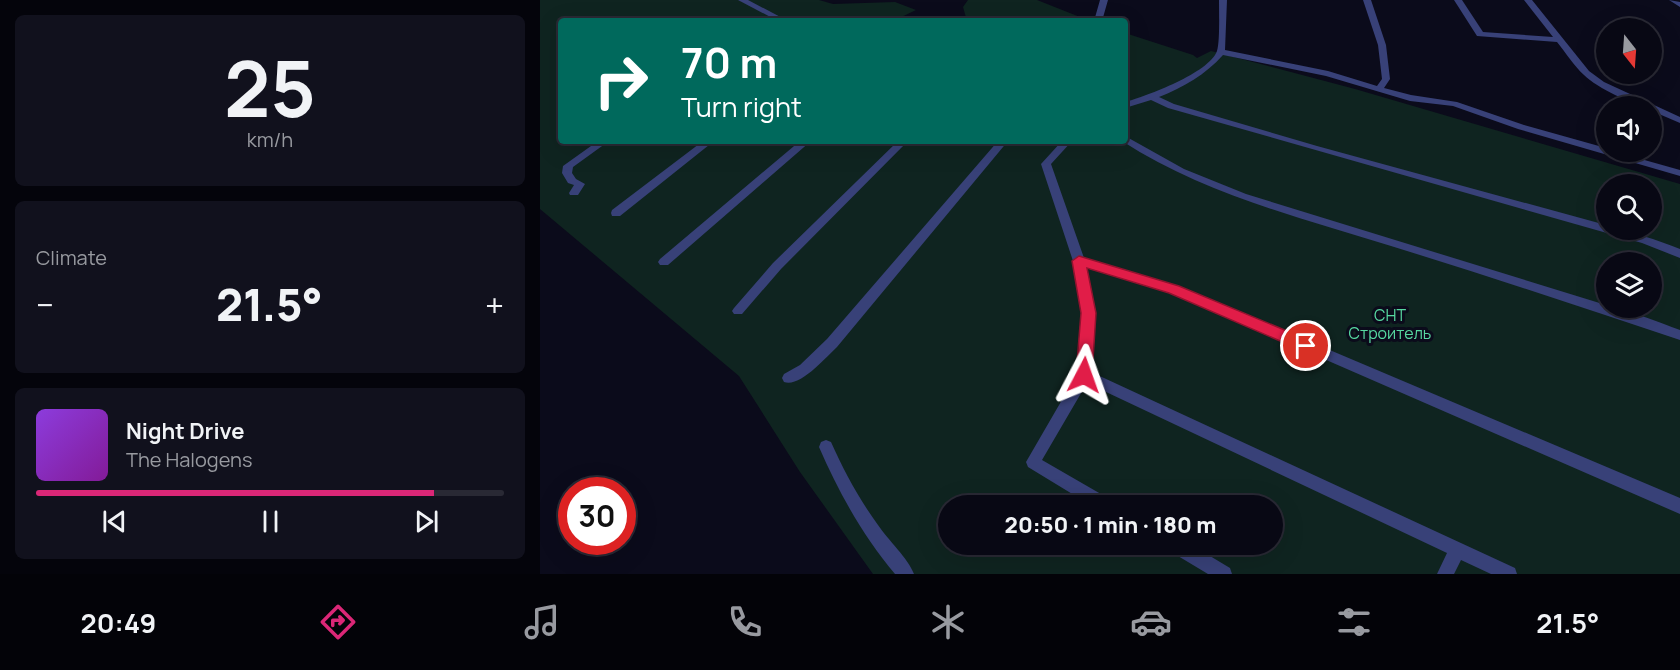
<!DOCTYPE html>
<meta charset="utf-8">
<style>
body{margin:0;font-family:Manrope,sans-serif;background:#11111d;color:#f1f3f6;height:100vh;display:flex;flex-direction:column;font-size:22px;white-space:nowrap}
*{box-sizing:border-box;margin:0}
p{font-size:20px;color:#989aa0}
.icon{flex:none;width:33px;height:33px;fill:none;stroke:currentColor;stroke-width:2;stroke-linecap:round;stroke-linejoin:round}
.map{position:relative;flex:1;overflow:hidden}
.details{display:flex;flex-direction:column;gap:15px;padding:15px;background:#04040b;width:540px}
.details>*{flex:none}
.hud{position:absolute;left:18px;top:18px;width:570px;height:126px;border-radius:6px;box-shadow:0 6px 24px #0002,0 0 0 2px #292934;background:#00695c;color:#fff;overflow:hidden}
.needle{width:39px;rotate:163deg}
.buttons{position:absolute;left:1056px;top:18px;display:grid;gap:12px}
.buttons a{display:grid;place-items:center;width:66px;height:66px;border-radius:50%;background:#080814;box-shadow:0 6px 24px #0002,0 0 0 2px #292934;font-size:30px}
.speed{position:absolute;left:18px;top:477px;display:flex;gap:12px;font-size:30px;font-weight:700;text-align:center}
.speed>*{display:grid;place-content:center;width:78px;height:78px;border-radius:50%;background:#080814;box-shadow:0 6px 24px #0002,0 0 0 2px #292934;line-height:1}
.speed .limit{border:9px solid #d22;background:#fff;color:#111}
.pin{position:absolute;display:grid;place-items:center;width:51px;height:51px;color:#fff;margin:-26px;border:3px solid #fff;border-radius:50%;box-shadow:0 2px 6px #0007}
.me{position:absolute;width:66px;margin:-33px;rotate:4deg;stroke-linejoin:round;filter:drop-shadow(0 0 4px #0008)}
.turn{display:flex;align-items:center;gap:21px;height:126px;padding:0 24px;font-size:27px}
.turn .icon{width:78px;height:78px;stroke-width:2.5}
.turn b{display:block;font-size:42px;line-height:51px}
.big{font-size:45px;font-weight:800;line-height:1.1}
.details .tile{flex:1;display:flex;flex-direction:column;justify-content:center;gap:9px;min-width:0;padding:0 21px;border-radius:9px;background:#11111d}
.details .dial{align-items:center;gap:0}
.dial b{font-size:78px;line-height:1}
.song{display:flex;align-items:center;gap:18px}
.cover{width:72px;height:72px;border-radius:9px;background:linear-gradient(135deg,hsl(270 70% 55%),hsl(290 70% 35%))}
.played{height:6px;border-radius:3px;background:linear-gradient(90deg,#db2777 85%,#292934 85%)}
.keys{display:flex;justify-content:space-around;direction:ltr}
.heat{display:flex;justify-content:space-between;align-items:center;font-size:33px;direction:ltr}
.trip{position:absolute;left:398px;top:495px;width:345px;height:60px;border-radius:30px;background:#080814;box-shadow:0 6px 24px #0002,0 0 0 2px #292934;font-weight:800;line-height:60px;text-align:center}
.menu{display:flex;height:96px;justify-content:space-around;align-items:center;background:#030308;color:#989aa0}
.menu .icon{width:42px;height:42px}
.menu .selected{color:#db2777}
.menu b{font-size:27px;color:#f1f3f6}
main{display:flex;flex:1;min-height:0}
.map>svg:first-child{display:block}
.green{fill:#0f2420;fill-rule:evenodd}
.lines{fill:none;stroke-linecap:round;stroke-linejoin:round}
.street{fill:#384178;fill-rule:evenodd}
.route{fill:#e11d48;stroke:#92132f;stroke-width:1.5}
.labels{text-anchor:middle;stroke-width:6;stroke-linejoin:round;paint-order:stroke}
.park-label{font-size:16px;fill:#57d9a1;stroke:#0b0b1b}
</style>
<main>
<section class="details">
<div class="tile dial"><b>25</b><p>km/h</p></div>
<div class="tile"><p>Climate</p>
<div class="heat"><a>−</a><b class="big">21.5°</b><a>+</a></div>
</div>
<div class="tile">
<div class="song"><i class="cover"></i><div><b>Night Drive</b><p>The Halogens</p></div></div>
<div class="played"></div>
<div class="keys"><svg class="icon" aria-label="previous" viewBox="0 0 24 24"><path d="M18 5L8 12l10 7zM5 5v14"/></svg><svg class="icon" aria-label="pause" viewBox="0 0 24 24"><path d="M8 5v14M16 5v14"/></svg><svg class="icon" aria-label="next" viewBox="0 0 24 24"><path d="M6 5l10 7-10 7zM19 5v14"/></svg></div>
</div>
</section>
<div class="map">
<svg width="1140" height="574" viewBox="0 0 1140 574">
<rect width="100%" height="100%" fill="#0b0b1b"/>
<path class="green" d="M0,0h279l14,4 62,-2 21,8 -23,11h-332v120h564v-108l68,22 4,3 14,-7 144,38 325,95v390h-807l-73,-102 -61,-96 -199,-167zM1066,184h46v46h-46zM1066,262h46v46h-46zM408,506h324v38h-324z
M428,0h69l53,21h-123l-4,-14z"/>
<g class="lines">
<path class="street" d="M198,0h10l40,21h-10z
M560,0h8l-6,21h-8z
M679,0h8l-2,50 103,21 49,15 5,-7 -4,-34 -15,-45h8l15,45 4,34 -6,9 27,7 46,7 67,23 82,23v4h10l64,18v6l-162,-47 -65,-23 -43,-5 -84,-25 -103,-21c-18,20 -39,32 -64,42l15,7 143,42 289,79v5c26,0 50,10 74,19v9l-38,-15 -474,-135 -17,-8 -26,8v-6c22,-6 84,-29 92,-51 3,-9 2,-40 2,-51z
M914,0h8l21,32 70,5 -29,-37h8l57,71 15,11 76,35v6l-28,-12v-5c-18,0 -55,-18 -68,-31 -10,-9 -18,-22 -27,-33l-80,-6z
M1129,0l11,2v5z
M585,136l59,33 62,25 360,111v3c22,0 53,15 74,22v10c-96,-32 -192,-64 -289,-94 -93,-29 -187,-52 -269,-105h3z
M58,141h11l-36,26 -1,6 4,6 9,5 -7,11h-8l-1,-2 5,-8 -6,-2 -6,-10 1,-7z
M163,141h11l-94,75h-8l-1,-3 1,-3z
M260,141h11l-143,124h-8l-2,-3 2,-3z
M358,141h10l-127,128 -39,45h-8l-2,-3 2,-3 39,-45z
M458,141h10l-171,206c-11,10 -37,41 -53,35l-2,-4 2,-4 16,-9 27,-26z
M522,141h10l-21,23 33,94 94,28 502,212v16l-510,-222 -84,-25 9,46 -4,59 424,196 2,6h-26l-30,-14 -7,14h-17l10,-21 -360,-170 -45,77 71,41 2,5h-23l-64,-39 -2,-5 51,-88 6,-61 -10,-52 -32,-97z
M286,440l5,2c13,29 28,57 47,83 10,15 30,33 36,49h-19c-32,-38 -56,-81 -76,-127l2,-5z
M626,544h24l40,24 2,6h-24l-40,-24z"/>
</g>
<path class="route" d="M539,256l100,30 132,55 2,5 -2,4h-10l-132,-57 -82,-25 9,45 -4,62 -3,5 -5,2 -5,-2 -3,-5 5,-62 -9,-52z"/>
<g class="labels">
<g class="park-label">
<text x="850" y="321">СНТ<tspan x="850" dy="18">Строитель</tspan></text>
</g>
</g>
</svg>
<div class="buttons">
<a><svg class="needle" viewBox="-14 -14 28 28"><path d="M0-13l5 13h-10z" fill="#e53935"/><path d="M0 13l5-13h-10z" fill="#989aa0"/></svg></a>
<a><svg class="icon" aria-label="sound" viewBox="0 0 24 24"><path d="M4 9h4l5-4v14l-5-4H4zM17 9q2 3 0 6"/></svg></a>
<a><svg class="icon" aria-label="search" viewBox="0 0 24 24"><circle cx="10" cy="10" r="6"/><path d="M15 15l6 6"/></svg></a>
<a><svg class="icon" aria-label="layers" viewBox="0 0 24 24"><path d="M12 4l9 5-9 5-9-5zM3 14l9 5 9-5"/></svg></a>
</div>
<div class="speed"><div class="limit">30</div></div>
<div class="pin" style="left:766px;top:346px;background:#d93025"><svg class="icon" aria-label="arrive" viewBox="0 0 24 24"><path d="M6 21V4h12l-3 4 3 4H6"/></svg></div>
<svg class="me" style="left:544px;top:375px" viewBox="-20 -20 40 40"><path d="M0-17L14 15 0 8-14 15z" fill="#e11d48" stroke="#fff" stroke-width="4"/></svg>
<div class="trip">20:50 · 1 min · 180 m</div>
<div class="hud">
<div class="turn"><svg class="icon" aria-label="right" viewBox="0 0 24 24"><path d="M7 20v-9h11M14 6l5 5-5 5"/></svg><div><b>70 m</b>Turn right</div></div>
</div>
</div>
</main>
<nav class="menu">
<b>20:49</b>
<svg class="icon selected" aria-label="directions" viewBox="0 0 24 24"><path d="M12 3l9 9-9 9-9-9zM9 14v-3h6M13 9l2 2-2 2"/></svg>
<svg class="icon" aria-label="music" viewBox="0 0 24 24"><path d="M9 18V5l10-2v13"/><circle cx="6" cy="18" r="3"/><circle cx="16" cy="16" r="3"/></svg>
<svg class="icon" aria-label="phone" viewBox="0 0 24 24"><path d="M5 4h4l2 5-3 2q2 4 5 5l2-3 5 2v4C11 20 4 13 5 4z"/></svg>
<svg class="icon" aria-label="climate" viewBox="0 0 24 24"><path d="M12 3v18M4 7l16 10M4 17L20 7"/></svg>
<svg class="icon" aria-label="car" viewBox="0 0 24 24"><path d="M5 17H2v-5l4-1 3-4h7l3 4 3 1v5h-3M9 17h6M6 11h13"/><circle cx="7" cy="17" r="2"/><circle cx="17" cy="17" r="2"/></svg>
<svg class="icon" aria-label="filters" viewBox="0 0 24 24"><path d="M4 7h16M4 17h16"/><circle cx="9" cy="7" r="2"/><circle cx="15" cy="17" r="2"/></svg>
<b>21.5°</b>
</nav>
